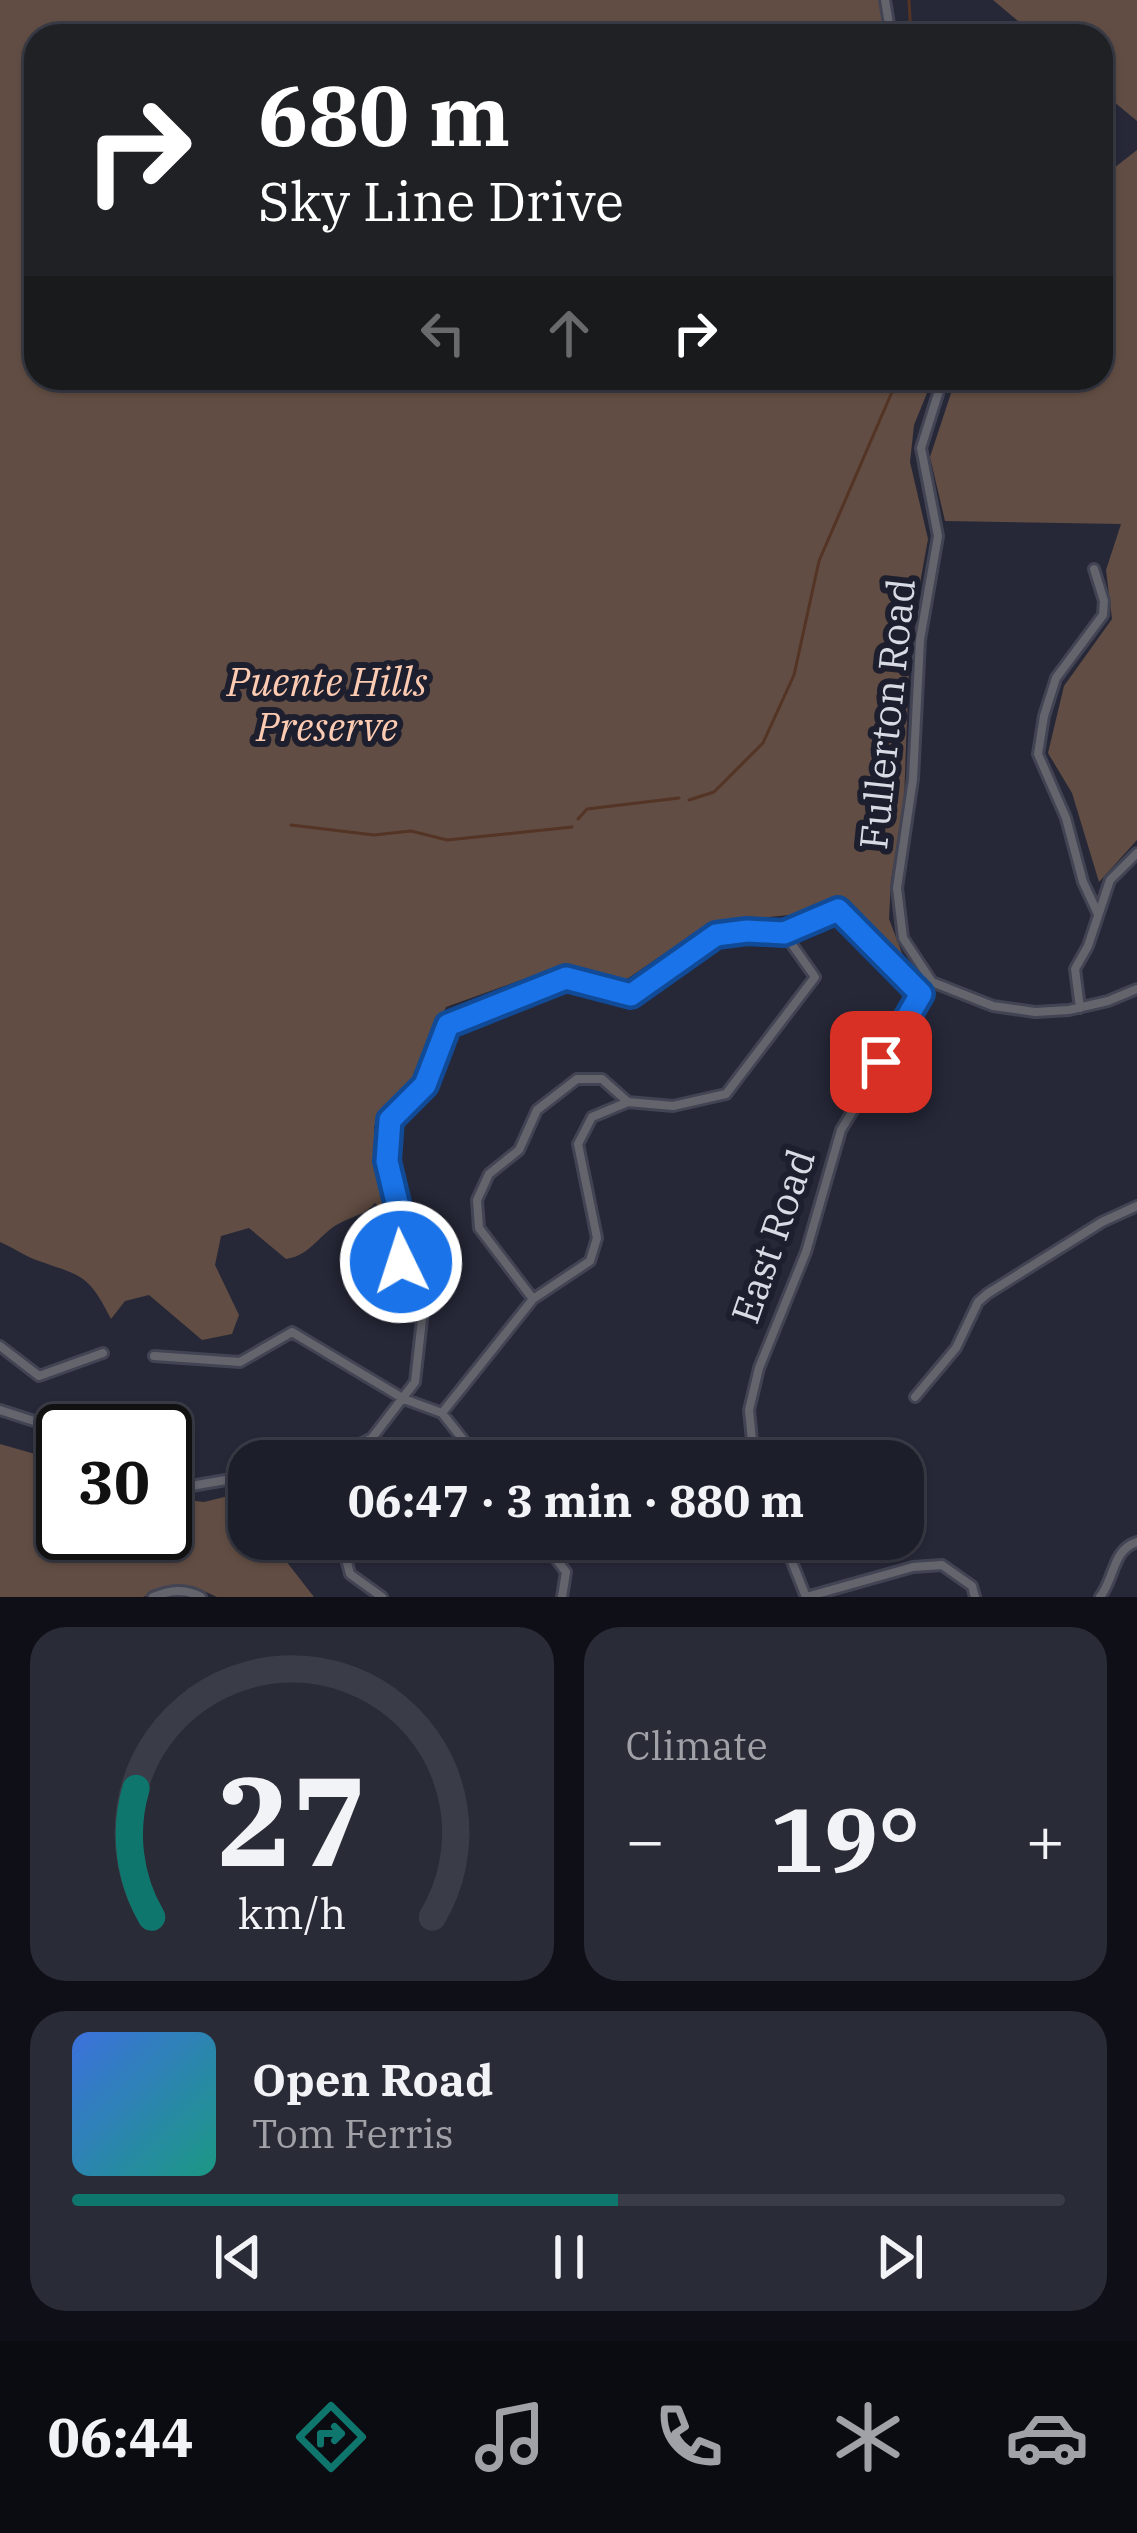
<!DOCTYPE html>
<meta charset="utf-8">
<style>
body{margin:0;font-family:"IBM Plex Serif",serif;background:#292b36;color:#f1f3f6;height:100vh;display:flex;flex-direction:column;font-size:45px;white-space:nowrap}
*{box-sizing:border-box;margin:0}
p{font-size:39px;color:#a0a2a8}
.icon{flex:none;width:66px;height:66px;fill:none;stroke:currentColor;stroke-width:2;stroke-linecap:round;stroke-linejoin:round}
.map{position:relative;height:1597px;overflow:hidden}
.drawer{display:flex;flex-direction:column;gap:30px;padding:30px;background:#0f1017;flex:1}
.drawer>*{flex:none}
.hud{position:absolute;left:24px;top:24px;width:1089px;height:366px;border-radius:36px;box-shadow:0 3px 9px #0004,0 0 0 3px #3a3c47;background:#202124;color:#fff;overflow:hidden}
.speed{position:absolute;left:36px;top:1404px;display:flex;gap:24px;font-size:60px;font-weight:700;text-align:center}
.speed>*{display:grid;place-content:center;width:156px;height:156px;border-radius:50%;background:#1c1e2a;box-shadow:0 3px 9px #0004,0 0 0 3px #3a3c47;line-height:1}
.speed .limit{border:6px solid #111;border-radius:18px;background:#fff;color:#111}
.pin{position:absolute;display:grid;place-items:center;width:102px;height:102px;color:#fff;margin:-51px;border-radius:24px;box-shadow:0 6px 18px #0006}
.me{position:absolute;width:132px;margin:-66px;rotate:356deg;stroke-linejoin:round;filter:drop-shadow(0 0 9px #0008)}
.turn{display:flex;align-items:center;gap:42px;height:252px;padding:0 36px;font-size:54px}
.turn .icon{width:156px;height:156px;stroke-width:2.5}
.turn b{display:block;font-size:84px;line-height:102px}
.lanes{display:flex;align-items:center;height:114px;padding:0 36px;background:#0003;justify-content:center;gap:60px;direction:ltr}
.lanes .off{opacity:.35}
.big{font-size:90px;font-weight:700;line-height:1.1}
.drawer .card{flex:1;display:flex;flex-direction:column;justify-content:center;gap:18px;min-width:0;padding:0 42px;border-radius:36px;background:#292b36}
.drawer .dial{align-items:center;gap:0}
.dial svg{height:312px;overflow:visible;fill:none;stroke:#3a3c47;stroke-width:7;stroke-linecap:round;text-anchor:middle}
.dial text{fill:#f1f3f6;stroke:none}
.song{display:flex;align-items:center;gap:36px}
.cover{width:144px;height:144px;border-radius:18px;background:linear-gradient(135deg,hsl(220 70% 55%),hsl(170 70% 35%))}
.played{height:12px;border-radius:6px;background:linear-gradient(90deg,#0f766e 55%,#3a3c47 55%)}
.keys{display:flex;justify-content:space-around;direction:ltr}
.heat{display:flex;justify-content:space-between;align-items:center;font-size:66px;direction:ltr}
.drawer .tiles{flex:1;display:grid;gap:30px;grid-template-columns:1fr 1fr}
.card:last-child{grid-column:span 2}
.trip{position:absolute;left:228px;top:1440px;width:696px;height:120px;border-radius:36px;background:#1c1e2a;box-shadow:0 3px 9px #0004,0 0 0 3px #3a3c47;font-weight:700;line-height:120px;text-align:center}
.dock{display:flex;height:192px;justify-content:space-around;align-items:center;background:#0b0c11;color:#a0a2a8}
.dock .icon{width:84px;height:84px}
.dock .current{color:#0f766e}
.dock b{font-size:54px;color:#f1f3f6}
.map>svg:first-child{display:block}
.green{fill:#614d43}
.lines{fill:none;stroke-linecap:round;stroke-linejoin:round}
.stream{stroke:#543424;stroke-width:3}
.minor-casing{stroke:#424454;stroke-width:14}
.minor{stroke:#63646c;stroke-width:8}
.route-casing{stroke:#114b97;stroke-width:30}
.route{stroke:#1a73e8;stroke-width:21}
.labels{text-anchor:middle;stroke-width:12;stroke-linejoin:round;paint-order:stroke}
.park-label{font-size:39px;font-style:italic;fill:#fdcab2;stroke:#1d1f2e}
.street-label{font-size:39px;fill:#d8dae4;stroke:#1d1f2e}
</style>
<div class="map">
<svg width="1137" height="1597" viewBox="0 0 1137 1597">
<rect width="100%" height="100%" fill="#262838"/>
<path class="green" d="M0,0h880l4,36h-848v342h897l-19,47 -4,37 18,77 -18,99 -6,164 -13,78 -2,39 16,42 15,18 -2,5 -22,-18 -51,-67 -56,16 -80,8 -85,58 -58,-17 -120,43 -31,69 -41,50 2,39 16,54 -17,-16c-11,12 -19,12 -33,19 -22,10 -30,33 -56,37l-37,-31 -28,8 -6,29 24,50 -7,19 -30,6 -53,-45 -24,6 -14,18c-23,-46 -30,-43 -75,-59 -13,-5 -24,-13 -36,-18z
M993,0h144v121l-36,-30v-55h-65z
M1137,150v690l-38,42 -27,-89 -24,-40 16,-67 48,-67 -6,-49 15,-46 -176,-3 -15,-64 26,-79h145v-200z
M0,1444l63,18v71h102v-36l39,5 45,-11v48h31l-1,13 35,45h-97l-24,-11 -22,-1 -28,12h-143z"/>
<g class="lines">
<path class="stream" d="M909,0l2,36
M689,800l25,-8 49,-49 31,-68 25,-114 79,-183
M578,819l9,-10 92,-11
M291,825l83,10 37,-4 36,9 125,-13"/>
<defs>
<path id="minor" d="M885,0l6,36
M943,378l-22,70 17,88 -18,104 -7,139 -16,109 6,50 29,44 61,24 42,6 34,-2 39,-9 29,-12
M1094,569l10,32 -1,14 -47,63 -12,38 -6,38 28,64 17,64 15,32
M1080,1008l-5,-39 13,-23 22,-66 27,-27
M533,1299l-54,-71 -2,-28 12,-26 30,-24 18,-40 40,-31h25l26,23
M0,1346l39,30 64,-23
M154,1356l86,6 52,-30 112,67 38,14 91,-114 57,-38 7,-23 -19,-94 14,-27 36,-15 45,4 53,-12 89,-117 -31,-44
M915,1397l41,-49 22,-46 9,-8 115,-72 35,-16
M0,1410l65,21
M442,1413l38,48
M326,1461l46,-23 43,-56 7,-63 -21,-57 -1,-47 -13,-54 3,-41 36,-35 22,-60 118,-47 65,17 85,-60 31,-4 37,2 54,-23 83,85
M754,1461l-5,-51 10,-42 47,-116 35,-122 91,-148
M165,1469l26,17 58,-10
M341,1539l9,35 32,23
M541,1539l25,33 -4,25
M783,1539l23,58 107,-30 29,-2 30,21 3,11
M153,1597c17,-7 32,-9 48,0
M1100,1597c15,-19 12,-47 37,-55"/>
</defs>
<use href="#minor" class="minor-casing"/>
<use href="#minor" class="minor"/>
</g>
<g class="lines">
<defs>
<path id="route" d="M401,1262l-1,-47 -13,-54 3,-41 35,-35 23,-60 118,-47 65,17 85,-60 31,-4 37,2 54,-23 83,84 -40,68"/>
</defs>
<use href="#route" class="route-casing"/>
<use href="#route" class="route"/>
</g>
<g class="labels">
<g class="park-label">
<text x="327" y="696">Puente Hills<tspan x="327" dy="45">Preserve</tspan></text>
</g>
<g class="street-label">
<text transform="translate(887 714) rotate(-84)" y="14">Fullerton Road</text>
<text transform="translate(773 1236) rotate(-71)" y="14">East Road</text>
</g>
</g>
</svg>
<div class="speed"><div class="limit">30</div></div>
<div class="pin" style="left:881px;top:1062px;background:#d93025"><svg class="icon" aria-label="arrive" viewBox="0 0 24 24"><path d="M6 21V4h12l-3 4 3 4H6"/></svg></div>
<svg class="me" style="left:401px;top:1262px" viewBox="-20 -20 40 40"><circle r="17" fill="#1a73e8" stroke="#fff" stroke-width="3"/><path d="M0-11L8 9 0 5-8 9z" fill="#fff"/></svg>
<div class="trip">06:47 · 3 min · 880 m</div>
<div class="hud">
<div class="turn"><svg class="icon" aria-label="right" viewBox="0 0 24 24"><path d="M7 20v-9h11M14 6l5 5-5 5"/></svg><div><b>680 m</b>Sky Line Drive</div></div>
<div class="lanes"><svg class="icon off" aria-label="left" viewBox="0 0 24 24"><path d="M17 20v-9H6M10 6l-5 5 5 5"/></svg><svg class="icon off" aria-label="ahead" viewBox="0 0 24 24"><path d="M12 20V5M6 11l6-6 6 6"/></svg><svg class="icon" aria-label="right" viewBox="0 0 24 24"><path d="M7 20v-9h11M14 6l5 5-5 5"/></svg></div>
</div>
</div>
<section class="drawer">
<div class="tiles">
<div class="card dial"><svg viewBox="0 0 100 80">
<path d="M14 69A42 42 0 1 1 86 69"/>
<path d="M14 69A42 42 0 0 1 10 36" stroke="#0f766e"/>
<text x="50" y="56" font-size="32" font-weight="700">27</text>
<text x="50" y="72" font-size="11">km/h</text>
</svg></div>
<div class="card"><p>Climate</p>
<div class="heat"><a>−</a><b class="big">19°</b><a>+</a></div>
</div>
<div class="card">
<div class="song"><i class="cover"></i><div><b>Open Road</b><p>Tom Ferris</p></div></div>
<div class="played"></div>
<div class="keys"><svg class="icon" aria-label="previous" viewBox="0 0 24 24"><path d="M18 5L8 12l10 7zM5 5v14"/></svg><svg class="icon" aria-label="pause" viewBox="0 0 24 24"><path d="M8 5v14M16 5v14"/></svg><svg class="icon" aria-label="next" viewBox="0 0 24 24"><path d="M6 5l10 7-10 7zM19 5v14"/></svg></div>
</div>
</div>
</section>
<nav class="dock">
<b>06:44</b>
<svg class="icon current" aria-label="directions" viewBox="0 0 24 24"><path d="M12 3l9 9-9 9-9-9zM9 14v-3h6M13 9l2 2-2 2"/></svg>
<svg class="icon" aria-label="music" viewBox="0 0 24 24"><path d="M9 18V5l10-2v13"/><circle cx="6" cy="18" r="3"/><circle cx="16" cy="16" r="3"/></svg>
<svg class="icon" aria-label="phone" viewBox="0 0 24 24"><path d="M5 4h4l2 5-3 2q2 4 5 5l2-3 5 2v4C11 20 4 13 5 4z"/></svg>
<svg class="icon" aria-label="climate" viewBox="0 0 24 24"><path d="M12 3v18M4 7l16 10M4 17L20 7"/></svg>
<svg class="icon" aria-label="car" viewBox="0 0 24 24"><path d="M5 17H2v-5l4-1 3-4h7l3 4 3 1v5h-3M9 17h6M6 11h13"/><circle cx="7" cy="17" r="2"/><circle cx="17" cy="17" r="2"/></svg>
</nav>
